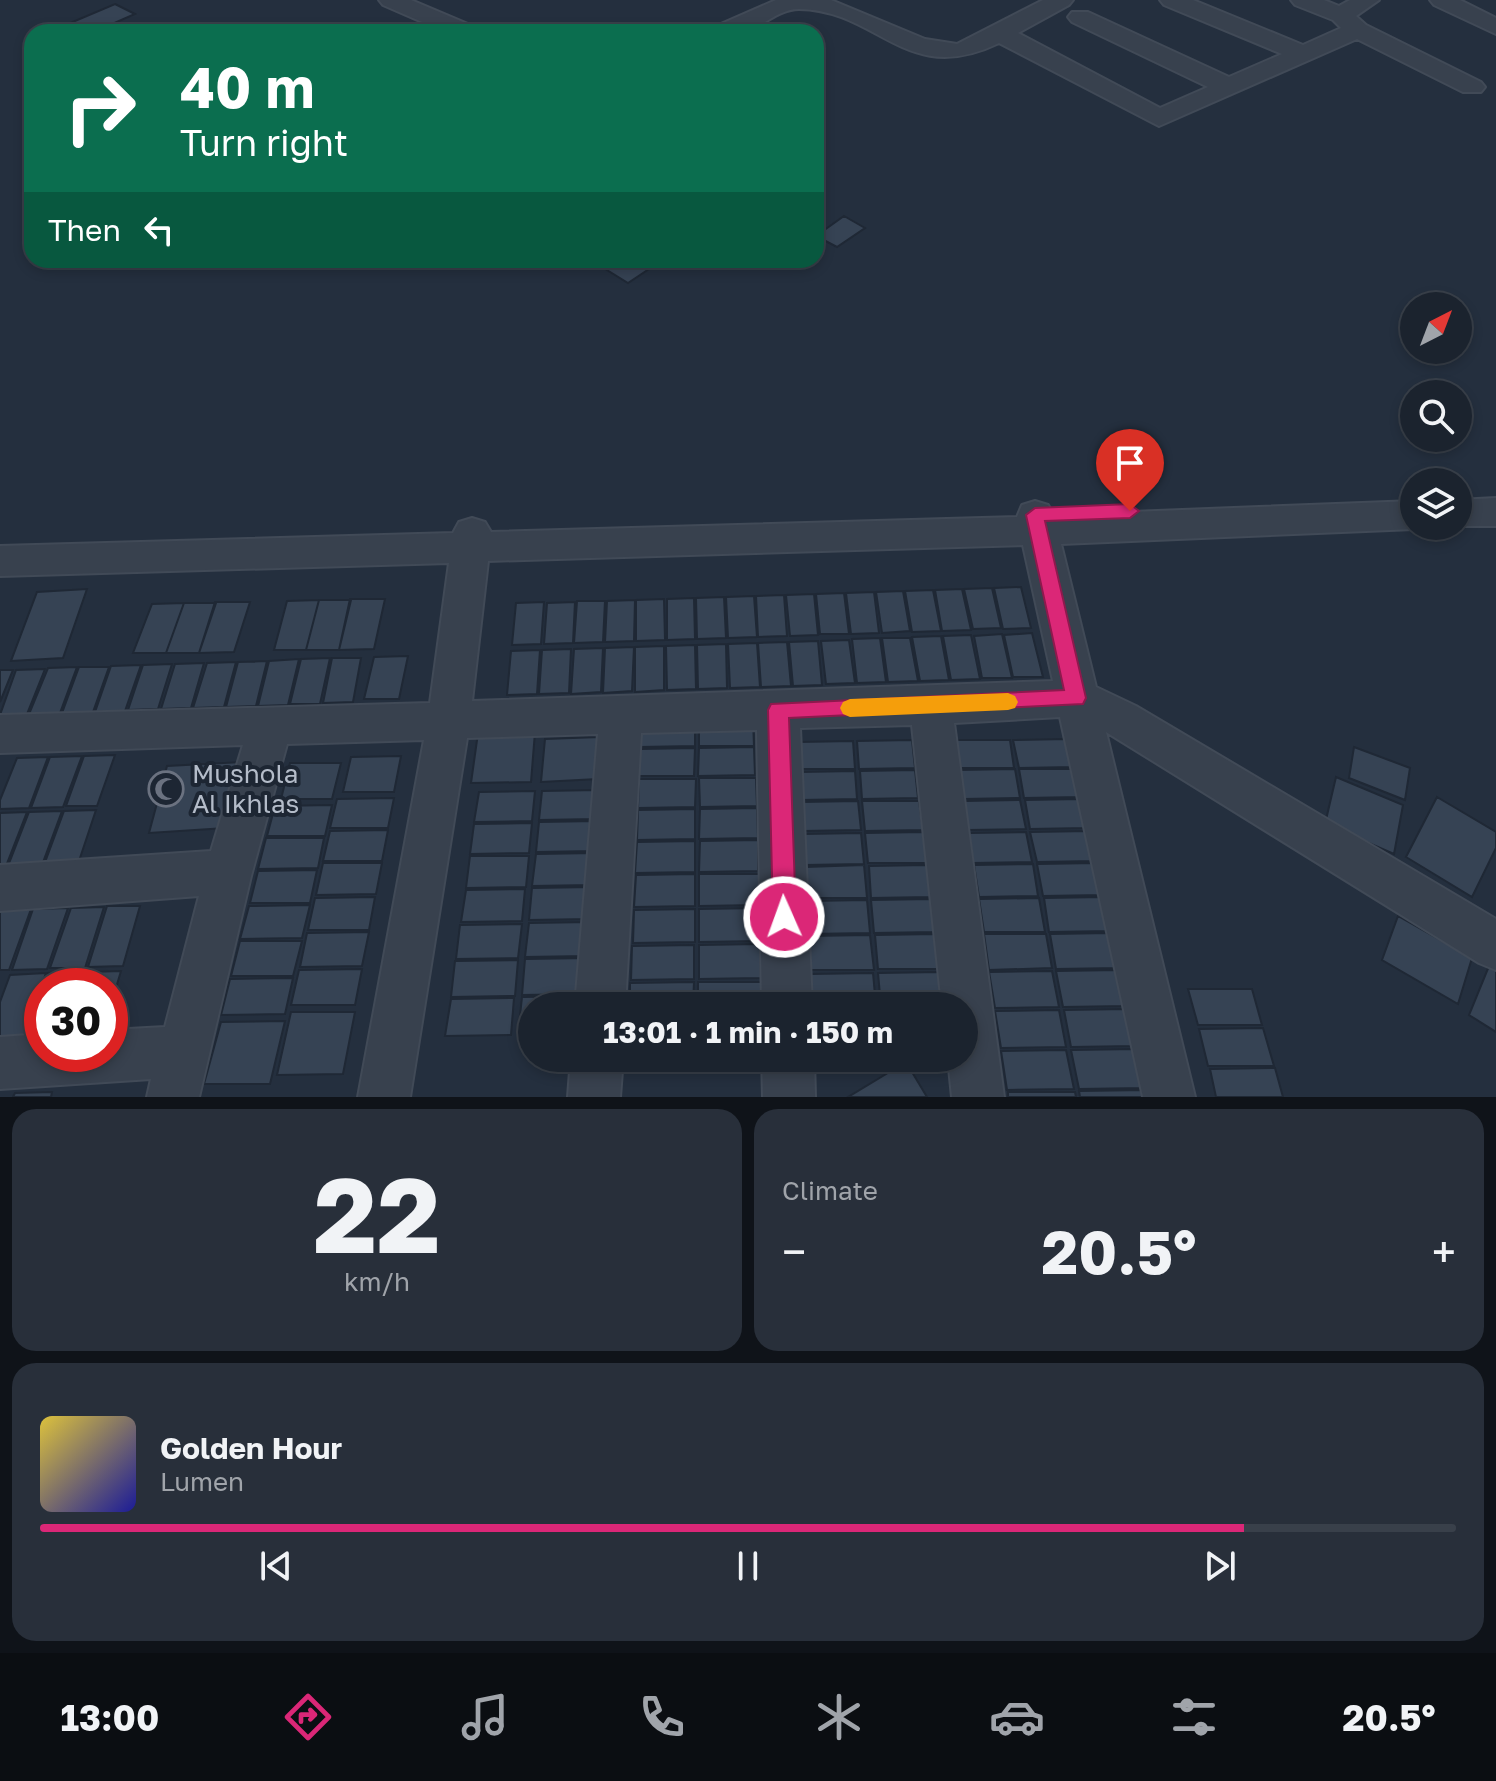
<!DOCTYPE html>
<meta charset="utf-8">
<style>
body{margin:0;font-family:"Golos Text",sans-serif;background:#282f3a;color:#f1f3f6;height:100vh;display:flex;flex-direction:column;font-size:30px;white-space:nowrap}
*{box-sizing:border-box;margin:0}
p{font-size:26px;color:#a0a4aa}
.icon{flex:none;width:44px;height:44px;fill:none;stroke:currentColor;stroke-width:2;stroke-linecap:round;stroke-linejoin:round}
.map{position:relative;height:1097px;overflow:hidden}
.panel{display:flex;flex-direction:column;gap:12px;padding:12px;background:#0f1319;flex:1}
.panel>*{flex:none}
.hud{position:absolute;left:24px;top:24px;width:800px;height:244px;border-radius:24px;box-shadow:0 4px 12px #0003,0 0 0 2px #39404a;background:#0b6e4f;color:#fff;overflow:hidden}
.needle{width:52px;rotate:42deg}
.controls{position:absolute;left:1400px;top:292px;display:grid;gap:16px}
.controls a{display:grid;place-items:center;width:72px;height:72px;border-radius:50%;background:#1b232e;box-shadow:0 4px 12px #0003,0 0 0 2px #39404a;font-size:40px}
.speed{position:absolute;left:24px;top:968px;display:flex;gap:16px;font-size:40px;font-weight:700;text-align:center}
.speed>*{display:grid;place-content:center;width:104px;height:104px;border-radius:50%;background:#1b232e;box-shadow:0 4px 12px #0003,0 0 0 2px #39404a;line-height:1}
.speed .limit{border:12px solid #d22;background:#fff;color:#111}
.pin{position:absolute;display:grid;place-items:center;width:68px;height:68px;color:#fff;margin:-82px -34px;border-radius:50% 50% 50% 0;rotate:-45deg;box-shadow:0 0 8px #0007}
.pin .icon{rotate:45deg}
.me{position:absolute;width:88px;margin:-44px;rotate:358deg;stroke-linejoin:round;filter:drop-shadow(0 0 6px #0008)}
.turn{display:flex;align-items:center;gap:28px;height:168px;padding:0 24px;font-size:36px}
.turn .icon{width:104px;height:104px;stroke-width:2.5}
.turn b{display:block;font-size:56px;line-height:68px}
.then{display:flex;align-items:center;height:76px;padding:0 24px;background:#0003;gap:16px;font-size:30px}
.big{font-size:60px;font-weight:700;line-height:1.1}
.panel .card{flex:1;display:flex;flex-direction:column;justify-content:center;gap:12px;min-width:0;padding:0 28px;border-radius:24px;background:#282f3a}
.panel .dial{align-items:center;gap:0}
.dial b{font-size:104px;line-height:1}
.song{display:flex;align-items:center;gap:24px}
.cover{width:96px;height:96px;border-radius:12px;background:linear-gradient(135deg,hsl(50 70% 55%),hsl(240 70% 35%))}
.played{height:8px;border-radius:4px;background:linear-gradient(90deg,#db2777 85%,#39404a 85%)}
.keys{display:flex;justify-content:space-around;direction:ltr}
.heat{display:flex;justify-content:space-between;align-items:center;font-size:44px;direction:ltr}
.panel .tiles{flex:1;display:grid;gap:12px;grid-template-columns:1fr 1fr}
.card:last-child{grid-column:span 2}
.trip{position:absolute;left:518px;top:992px;width:460px;height:80px;border-radius:40px;background:#1b232e;box-shadow:0 4px 12px #0003,0 0 0 2px #39404a;font-weight:700;line-height:80px;text-align:center}
.dock{display:flex;height:128px;justify-content:space-around;align-items:center;background:#0b0e12;color:#a0a4aa}
.dock .icon{width:56px;height:56px}
.dock .selected{color:#db2777}
.dock b{font-size:36px;color:#f1f3f6}
.map>svg:first-child{display:block}
.building{fill:#364354;stroke:#1f2835;stroke-width:2}
.lines{fill:none;stroke-linecap:round;stroke-linejoin:round}
.minor-casing{stroke:#414a57;stroke-width:4}
.minor{fill:#38414e;fill-rule:evenodd}
.route{fill:#db2777;stroke:#8e194d;stroke-width:2}
.slow{fill:#f59e0b}
.labels{text-anchor:middle;stroke-width:8;stroke-linejoin:round;paint-order:stroke}
.poi-label{font-size:26px;fill:#b4bcc9;stroke:#1d2633;text-anchor:start}
</style>
<div class="map">
<svg width="1496" height="1097" viewBox="0 0 1496 1097">
<rect width="100%" height="100%" fill="#242f3e"/>
<path class="building" d="M115,4l20,10 -41,18h-45z
M844,216l21,12 -28,19 -21,-11z
M597,260h56l5,3 -30,20 -34,-21z
M1021,587l10,41 -28,1 -9,-41z
M992,588l9,40 -28,1 -9,-40z
M87,589l-24,69 -52,3 26,-69z
M962,589l9,41 -29,1 -7,-41z
M933,590l8,41 -29,1 -7,-41z
M903,591l7,40 -28,2 -6,-41z
M874,592l5,41 -28,1 -5,-41z
M844,593l5,41h-29l-4,-40z
M814,594l4,41 -28,1 -4,-41z
M784,595l3,41 -29,1 -2,-41z
M754,596l3,41 -29,1 -2,-41z
M724,597l2,41 -29,1 -1,-41z
M694,598l1,41 -28,1v-41z
M350,599h35l-11,50 -35,1z
M664,599l1,41 -29,1v-41z
M319,600l-13,50h-32l13,-49z
M319,600h32l-12,50h-33z
M635,600l-1,41 -29,1 2,-41z
M577,601h28l-2,41 -29,1z
M215,602h35l-16,50 -35,1z
M544,602l-3,42 -29,1 4,-42z
M575,602l-2,41 -29,1 3,-41z
M184,603h32l-17,50h-33z
M184,603l-18,50h-33l19,-49z
M1032,633l11,44h-30l-9,-42z
M1002,634l10,44h-30l-8,-42z
M971,635l9,44 -29,1 -8,-44z
M941,636l8,44 -29,1 -8,-44z
M880,638l6,44 -29,1 -5,-44z
M882,638h28l8,43 -30,1z
M849,640l6,43 -29,1 -5,-43z
M818,641l4,44 -29,1 -4,-44z
M787,642l4,44 -30,1 -3,-44z
M757,643l3,44 -30,1 -2,-44z
M726,644l1,44 -29,1 -1,-44z
M695,645l1,44 -29,1 -1,-44z
M664,646v44l-29,2v-45z
M634,647l-2,44 -29,2 2,-45z
M603,648l-2,44 -30,2 3,-45z
M571,649l-2,44 -30,1 3,-44z
M540,650l-3,44 -30,1 4,-44z
M408,656l-9,43h-35l10,-42z
M330,658l-10,46h-30l11,-45z
M332,658h29l-8,44 -30,1z
M299,659l-11,46 -30,1 11,-45z
M267,661l-11,45 -30,1 12,-45z
M236,662l-12,45 -31,1 14,-45z
M204,663l-13,45 -30,1 14,-45z
M172,664l-14,45 -30,1 15,-45z
M141,665l-16,46 -30,1 16,-46z
M77,667l-17,46 -31,1 19,-46z
M79,667h30l-16,45 -31,1z
M45,669l-18,45 -27,1 16,-45z
M0,670h13l-13,32z
M753,719l1,27h-55v-26z
M640,720h55v26l-55,1z
M535,732l-4,50 -60,1 7,-50z
M600,737l-2,42 -57,3 4,-43z
M1068,739l6,28 -55,1 -6,-28z
M912,740l3,28 -56,1 -2,-28z
M955,740h55l4,28h-55z
M853,741l2,28h-56l-1,-27z
M754,747l1,28 -57,1 1,-28z
M1354,747l56,21 -5,32 -56,-22z
M695,748l-1,28h-56l2,-27z
M115,755l-18,51h-31l18,-50z
M82,756l-19,51 -32,1 19,-51z
M401,756l-7,36h-51l8,-35z
M48,757l-19,51 -29,1v-9l17,-42z
M242,762l-16,66 -77,5 18,-67z
M290,763h51l-9,36h-51z
M1015,769l5,29 -56,1 -5,-29z
M1019,769h56l6,28 -57,1z
M915,770l3,28 -56,1 -2,-28z
M855,771l2,28 -56,1 -1,-28z
M1336,777l67,28 -9,49 -69,-30z
M699,778h57l1,28 -57,1z
M639,779h57l-1,28 -57,1z
M598,790l-1,29 -58,1 3,-29z
M535,791l-3,30 -58,1 5,-30z
M1437,797l59,35v16l-24,49 -66,-40z
M394,798l-6,30h-58l7,-29z
M1081,799l7,29 -58,1 -5,-29z
M1020,800l6,29 -58,1 -4,-29z
M858,801l3,29 -58,1 -2,-29z
M862,801h57l4,29 -58,1z
M332,805l-7,31h-58l8,-30z
M757,808l1,30 -59,1 1,-30z
M695,809v30l-58,1 1,-30z
M96,810l-18,54 -34,1 20,-54z
M62,811l-20,54 -34,1 21,-54z
M27,812l-21,54h-6v-53z
M596,821l-1,30 -59,1 3,-30z
M532,823l-3,30 -59,1 4,-30z
M388,830l-6,31h-59l7,-30z
M1089,831l6,30 -58,1 -7,-30z
M923,832l4,31h-59l-3,-30z
M1026,832l6,30 -59,1 -4,-30z
M861,833l3,31 -59,1 -2,-31z
M266,838h58l-6,30 -60,1z
M758,840v31l-59,1 1,-31z
M695,841v31l-60,1 2,-31z
M595,853l-3,32 -60,1 4,-32z
M470,856h59l-3,31 -60,1z
M323,863h59l-6,31 -60,1z
M1096,863l7,32 -60,1 -6,-32z
M1033,864l5,32 -59,1 -5,-32z
M864,865l3,33h-61l-1,-31z
M927,865l4,32 -60,1 -2,-32z
M317,870l-7,33h-60l8,-32z
M695,874v32l-61,1 2,-32z
M699,874h60l1,31 -61,1z
M592,887l-2,32 -61,1 3,-32z
M525,889l-3,32 -61,1 5,-32z
M375,897l-6,33h-61l7,-32z
M1103,897l8,34 -62,1 -5,-34z
M1039,898l6,34h-61l-5,-33z
M932,899l4,33 -62,1 -3,-33z
M867,900l3,33 -62,1 -1,-33z
M310,905l-8,33 -62,1 9,-33z
M107,906h33l-17,60 -35,1z
M104,907l-19,61h-35l21,-60z
M68,908l-21,61 -35,1 21,-61z
M759,908l2,33 -62,1v-33z
M31,909l-22,61h-9v-60z
M695,909v33l-62,1 1,-33z
M1398,916l74,42 -14,46 -76,-44z
M590,922l-3,34 -62,1 4,-34z
M522,924l-4,34 -62,1 4,-34z
M369,932l-7,34 -62,1 7,-34z
M1111,933l8,35 -63,1 -6,-35z
M936,934l5,35h-63l-3,-34z
M984,934h62l6,34 -63,2z
M870,935l4,35h-63l-2,-34z
M240,941h62l-9,35h-62z
M760,944l1,34 -62,1v-34z
M694,945v34l-63,1 1,-34z
M588,958l-3,36 -63,1 3,-36z
M518,960l-3,36 -64,1 4,-36z
M1489,966l7,4v62l-27,-17z
M362,969l-7,36h-64l8,-35z
M1119,970l8,36 -64,1 -7,-36z
M121,971l-11,37v-22h-29l5,-14z
M1052,971l7,36 -64,1 -6,-36z
M83,972l-4,14h-35l4,-13z
M940,972l4,34h-63l-3,-33z
M46,973l-23,66h-23v-37l10,-27z
M873,973l3,33h-64l-2,-32z
M293,978l-8,36 -64,1 9,-36z
M694,982l-1,24h-63v-23z
M698,982h64v24h-64z
M1188,989h64l10,36h-64z
M42,991v47l-16,1z
M585,996l-1,10h-52v28h-14l4,-37z
M514,998l-3,37 -66,1 6,-37z
M1127,1009l9,37 -65,1 -7,-37z
M1059,1010l7,37 -65,1 -6,-37z
M291,1012h64l-12,62 -66,1z
M285,1021l-15,63h-66l17,-62z
M1263,1028l11,38h-66l-9,-37z
M1136,1049l9,39 -66,1 -8,-39z
M1066,1050l8,39 -67,1 -6,-39z
M906,1062l21,35h-79z
M1275,1068l8,29h-67l-6,-28z
M1146,1090l1,7h-67l-1,-6z
M52,1092l-1,5h-38l2,-4z
M1008,1092h67l1,5h-68z"/>
<g class="lines">
<defs>
<path id="minor" d="M379,0h32l64,27 3,5h-33l-62,-27z
M776,0h55l94,39 32,5 86,-44h30l-4,5 -51,28 142,75 48,-21 -136,-65 -4,-5 4,-5h16l141,65 53,-23 -118,-49 -4,-5h33l110,45 38,-17 -8,-8 -38,-15 -4,-5h33l15,6 11,-6h29l-23,16 10,9 115,57 4,5 -4,5h-18l-106,-53 -198,87 -160,-83c-93,45 -120,-33 -200,-34 -21,0 -37,19 -57,23 -10,2 -21,0 -31,0l3,-5z
M1430,0h30l36,18v16l-62,-29z
M1496,498v28h-45h7v-26z
M1035,501l13,4 6,10 360,-14v25h10l-10,3 -353,15 35,143 40,19 360,213v51l-17,-7 -373,-231 89,365h-52l-83,-380 -106,6 50,374h-52l-4,-39h16v-52h-22l-30,-281 -112,3 12,278h-50l-5,-276 -116,3 -16,273h-50l23,-272 -131,4 -57,359h-52l66,-357 -137,4 -36,132 -52,221h-52l4,-18 -151,10v-52l42,-3v20h68v-24l55,-3 34,-131 -199,15v-46l211,-14 32,-106 -243,8v-38l430,-12 19,-140 -449,13v-30l453,-13 6,-11 13,-4 13,4 6,10 526,-15 5,-12zM1023,545l30,136 -581,20 16,-140z
M571,1058h52l-3,39h-52z
M762,1058h52l1,39h-52z"/>
</defs>
<use href="#minor" class="minor-casing"/>
<use href="#minor" class="minor"/>
</g>
<path class="route" d="M1130,504l9,7 -9,7 -85,3 41,177 -3,6 -294,14 7,199 -4,8 -8,3 -8,-3 -3,-8 -5,-207 3,-6 293,-14 -38,-175 9,-7z"/>
<path class="slow" d="M1008,693l7,3 3,6 -3,6 -7,2 -158,7 -7,-3 -3,-6 3,-6 7,-3z"/>
<defs>
<symbol id="mosque-ring" viewBox="-11 -11 22 22"><circle r="9.5" fill="#1d2633" stroke="#6b7280" stroke-width="1.5"/><path d="M3.5-4.9A6 6 0 1 0 3.5 4.9A5 5 0 1 1 3.5-4.9Z" fill="#6b7280"/></symbol>
</defs>
<g fill-rule="evenodd">
<use href="#mosque-ring" x="146" y="769" width="40" height="40"/>
</g>
<g class="labels">
<g class="poi-label">
<text x="192" y="783">Mushola<tspan x="192" dy="30">Al Ikhlas</tspan></text>
</g>
</g>
</svg>
<div class="controls">
<a><svg class="needle" viewBox="-14 -14 28 28"><path d="M0-13l5 13h-10z" fill="#e53935"/><path d="M0 13l5-13h-10z" fill="#a0a4aa"/></svg></a>
<a><svg class="icon" aria-label="search" viewBox="0 0 24 24"><circle cx="10" cy="10" r="6"/><path d="M15 15l6 6"/></svg></a>
<a><svg class="icon" aria-label="layers" viewBox="0 0 24 24"><path d="M12 4l9 5-9 5-9-5zM3 14l9 5 9-5"/></svg></a>
</div>
<div class="speed"><div class="limit">30</div></div>
<div class="pin" style="left:1130px;top:511px;background:#d93025"><svg class="icon" aria-label="arrive" viewBox="0 0 24 24"><path d="M6 21V4h12l-3 4 3 4H6"/></svg></div>
<svg class="me" style="left:784px;top:917px" viewBox="-20 -20 40 40"><circle r="17" fill="#db2777" stroke="#fff" stroke-width="3"/><path d="M0-11L8 9 0 5-8 9z" fill="#fff"/></svg>
<div class="trip">13:01 · 1 min · 150 m</div>
<div class="hud">
<div class="turn"><svg class="icon" aria-label="right" viewBox="0 0 24 24"><path d="M7 20v-9h11M14 6l5 5-5 5"/></svg><div><b>40 m</b>Turn right</div></div>
<div class="then">Then<svg class="icon" aria-label="left" viewBox="0 0 24 24"><path d="M17 20v-9H6M10 6l-5 5 5 5"/></svg></div>
</div>
</div>
<section class="panel">
<div class="tiles">
<div class="card dial"><b>22</b><p>km/h</p></div>
<div class="card"><p>Climate</p>
<div class="heat"><a>−</a><b class="big">20.5°</b><a>+</a></div>
</div>
<div class="card">
<div class="song"><i class="cover"></i><div><b>Golden Hour</b><p>Lumen</p></div></div>
<div class="played"></div>
<div class="keys"><svg class="icon" aria-label="previous" viewBox="0 0 24 24"><path d="M18 5L8 12l10 7zM5 5v14"/></svg><svg class="icon" aria-label="pause" viewBox="0 0 24 24"><path d="M8 5v14M16 5v14"/></svg><svg class="icon" aria-label="next" viewBox="0 0 24 24"><path d="M6 5l10 7-10 7zM19 5v14"/></svg></div>
</div>
</div>
</section>
<nav class="dock">
<b>13:00</b>
<svg class="icon selected" aria-label="directions" viewBox="0 0 24 24"><path d="M12 3l9 9-9 9-9-9zM9 14v-3h6M13 9l2 2-2 2"/></svg>
<svg class="icon" aria-label="music" viewBox="0 0 24 24"><path d="M9 18V5l10-2v13"/><circle cx="6" cy="18" r="3"/><circle cx="16" cy="16" r="3"/></svg>
<svg class="icon" aria-label="phone" viewBox="0 0 24 24"><path d="M5 4h4l2 5-3 2q2 4 5 5l2-3 5 2v4C11 20 4 13 5 4z"/></svg>
<svg class="icon" aria-label="climate" viewBox="0 0 24 24"><path d="M12 3v18M4 7l16 10M4 17L20 7"/></svg>
<svg class="icon" aria-label="car" viewBox="0 0 24 24"><path d="M5 17H2v-5l4-1 3-4h7l3 4 3 1v5h-3M9 17h6M6 11h13"/><circle cx="7" cy="17" r="2"/><circle cx="17" cy="17" r="2"/></svg>
<svg class="icon" aria-label="filters" viewBox="0 0 24 24"><path d="M4 7h16M4 17h16"/><circle cx="9" cy="7" r="2"/><circle cx="15" cy="17" r="2"/></svg>
<b>20.5°</b>
</nav>
